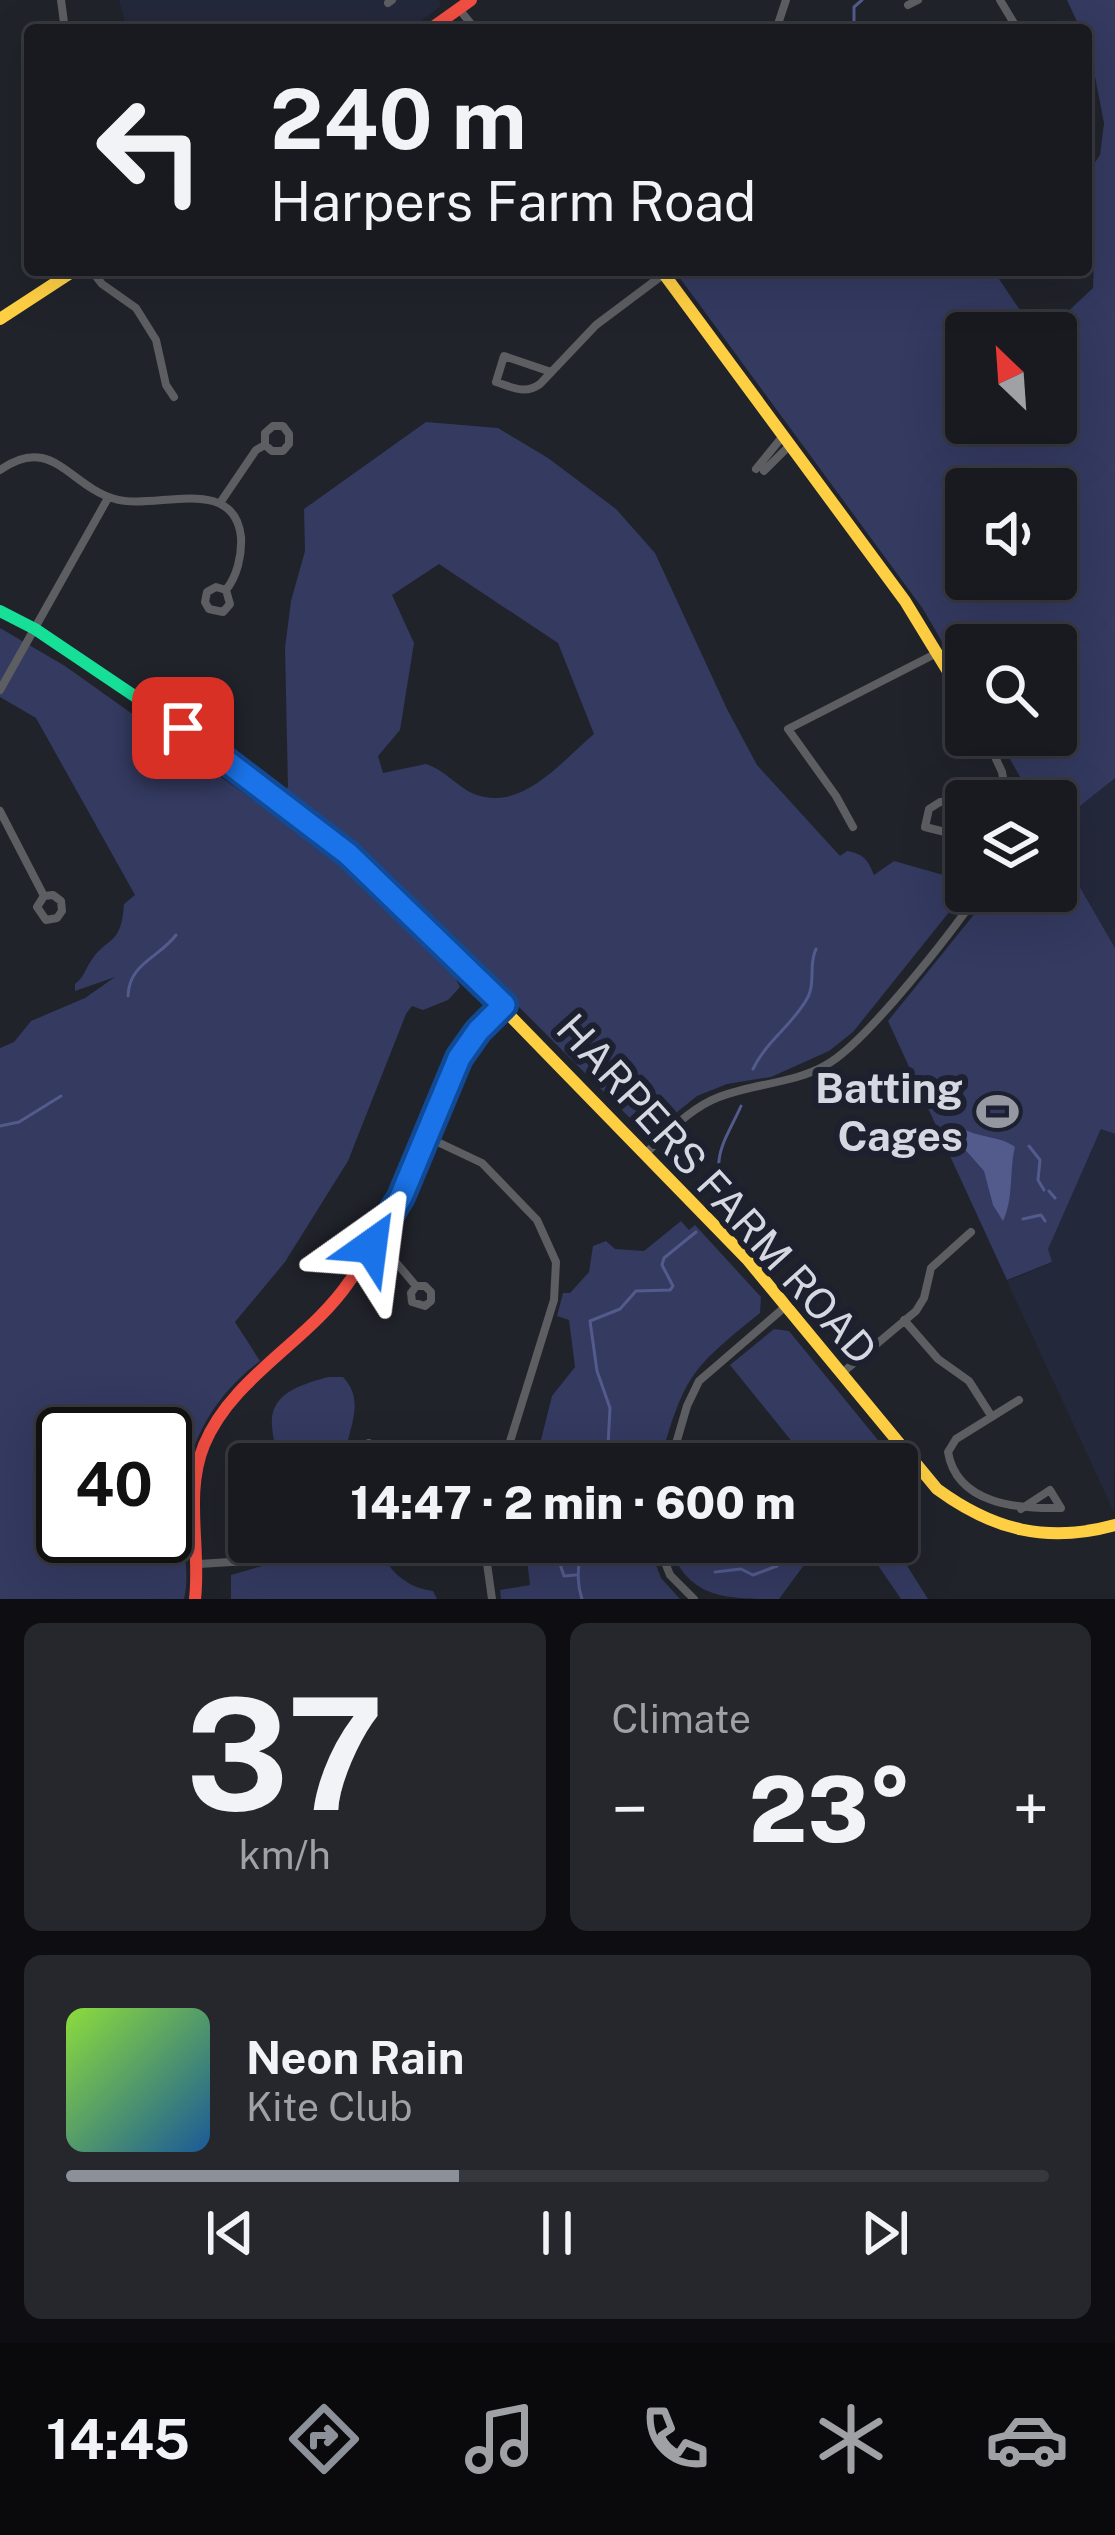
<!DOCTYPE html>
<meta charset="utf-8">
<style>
body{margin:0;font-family:"Public Sans",sans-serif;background:#26272d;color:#f1f3f6;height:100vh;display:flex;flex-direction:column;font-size:45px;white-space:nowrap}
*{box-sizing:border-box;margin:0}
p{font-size:39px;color:#9fa1a5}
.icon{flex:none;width:66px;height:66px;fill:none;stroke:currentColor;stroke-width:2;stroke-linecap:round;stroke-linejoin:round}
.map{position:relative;height:1599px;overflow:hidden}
.details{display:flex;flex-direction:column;gap:24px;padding:24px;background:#0e0e12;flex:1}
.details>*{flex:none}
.top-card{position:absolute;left:24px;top:24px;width:1068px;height:252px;border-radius:12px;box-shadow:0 12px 48px #0002,0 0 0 3px #37383e;background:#191a20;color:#f1f3f6;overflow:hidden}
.needle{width:78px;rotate:335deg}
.buttons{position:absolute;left:945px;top:312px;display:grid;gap:24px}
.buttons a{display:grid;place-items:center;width:132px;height:132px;border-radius:12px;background:#191a20;box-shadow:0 12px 48px #0002,0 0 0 3px #37383e;font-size:60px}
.speed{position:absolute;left:36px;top:1407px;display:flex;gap:24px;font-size:60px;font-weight:700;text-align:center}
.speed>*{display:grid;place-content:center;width:156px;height:156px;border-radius:50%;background:#191a20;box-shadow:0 12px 48px #0002,0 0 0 3px #37383e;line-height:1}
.speed .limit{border:6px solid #111;border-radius:18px;background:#fff;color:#111}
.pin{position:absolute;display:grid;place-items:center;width:102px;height:102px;color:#fff;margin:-51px;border-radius:24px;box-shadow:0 6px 18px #0006}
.me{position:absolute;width:132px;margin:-66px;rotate:31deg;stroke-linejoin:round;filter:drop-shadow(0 0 9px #0008)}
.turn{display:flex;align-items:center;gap:42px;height:252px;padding:0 48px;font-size:54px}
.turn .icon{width:156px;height:156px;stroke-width:2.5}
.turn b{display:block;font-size:84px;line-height:102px}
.big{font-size:90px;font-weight:800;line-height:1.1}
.details .card{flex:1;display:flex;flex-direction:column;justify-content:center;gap:18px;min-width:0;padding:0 42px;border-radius:18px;background:#26272d}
.details .dial{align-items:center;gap:0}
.dial b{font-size:156px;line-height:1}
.song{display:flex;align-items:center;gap:36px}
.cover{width:144px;height:144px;border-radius:18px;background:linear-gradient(135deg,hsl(90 70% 55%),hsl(210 70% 35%))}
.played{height:12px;border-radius:6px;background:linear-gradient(90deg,#8c9099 40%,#37383e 40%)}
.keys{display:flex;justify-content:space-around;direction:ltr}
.heat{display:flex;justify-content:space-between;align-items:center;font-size:66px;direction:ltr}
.details .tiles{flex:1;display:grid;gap:24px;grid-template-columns:1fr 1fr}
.card:last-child{grid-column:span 2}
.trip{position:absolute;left:228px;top:1443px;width:690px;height:120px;border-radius:12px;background:#191a20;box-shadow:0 12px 48px #0002,0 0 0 3px #37383e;font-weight:800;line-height:120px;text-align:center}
.tab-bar{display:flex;height:192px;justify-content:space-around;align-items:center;background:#0a0a0d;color:#9fa1a5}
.tab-bar .icon{width:84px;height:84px}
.tab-bar .current{color:#8c9099}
.tab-bar b{font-size:54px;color:#f1f3f6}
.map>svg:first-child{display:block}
.built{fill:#24283b}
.green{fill:#343a60;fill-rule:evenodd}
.water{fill:#525b8c}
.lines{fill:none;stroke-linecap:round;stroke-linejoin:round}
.stream{stroke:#525b8c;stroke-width:3}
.street{stroke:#5c5e61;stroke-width:8}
.fast{stroke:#16e098;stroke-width:12}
.slow{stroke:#ffcf43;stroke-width:12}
.jam{stroke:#f24e42;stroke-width:12}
.route-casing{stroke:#114b97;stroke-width:30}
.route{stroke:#1a73e8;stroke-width:21}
.labels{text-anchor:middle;stroke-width:12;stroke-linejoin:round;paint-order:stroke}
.poi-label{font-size:42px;font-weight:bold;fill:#d5d7e1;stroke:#1d202f;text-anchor:end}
.street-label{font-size:42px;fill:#d5d7e1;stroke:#1d202f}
</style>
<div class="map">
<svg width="1115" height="1599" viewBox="0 0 1115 1599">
<rect width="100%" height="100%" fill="#21232b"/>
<path class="built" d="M119,0h320l2,6 -32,24h-282z
M1115,774v174l-59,-102v-21z
M1102,1128l13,6 -1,378 -107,-231 45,-18 -5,-14z"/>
<path class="green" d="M1067,0h48v778l-59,47v-24h-22l-38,-66h60v-90h-90v38l-43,-74 -249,-339h319l41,61 26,-12 33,-31 1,-28 -8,-19v-65l14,-21 4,-32 -18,-93h-5zM966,333h90v90h-90zM1056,489v90h-90v-90z
M426,422l72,6 50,30 68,51 39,44 72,156 30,56 83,91 7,-5c17,3 21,9 27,24l20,-14 53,15 18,1 1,14 -113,141 -24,19 -58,26 -44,7 -30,12 -46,37 -19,-13 -214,-214 -14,15 44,42 12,24 -12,13 -25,10 -11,-4 -6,8 -58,147 -63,101 -50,60 25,39c-53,40 -80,96 -78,163 1,27 8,48 2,75h-184v-551l14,-6 17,-21 54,-23 30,-21 -40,14v-7c10,-8 9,-13 16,-23 17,-26 30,-14 33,-57l11,-9 -99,-177 -36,-21v-69l65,38 205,146 18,-25 -3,-139 6,-47 14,-50 -1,-42zM439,564l119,79 36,91c-32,27 -73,79 -120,60 -18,-8 -29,-24 -48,-30l-43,9 -5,-17 22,-26 14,-87 -22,-48zM63,1434h102v102h-102z
M1056,846l59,102v186l-14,-5 -53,120 4,13 -45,18 -119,-259 105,-130h63z
M681,1221l8,9 6,-5 66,72 -1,16c-72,58 -75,63 -101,151h-124l17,-68 23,-29 -6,-47 -12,-4 6,-23h7l19,-21 4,-26 13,-5 9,8 29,2z
M774,1329l15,2 124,152 2,8 -15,10 -3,8v-45h-98l3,-10 -72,-89z
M328,1377h15c24,25 4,53 1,84l3,3h-77c8,-16 3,-22 2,-39 -3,-32 31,-41 56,-48z
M256,1542h119c13,26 27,45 58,49l4,8h-206v-24l38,-11 6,-10 -8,-9z
M525,1542h122l14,36 19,21h-179l-1,-9 30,-5z
M668,1542h153l-42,57c-55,0 -92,0 -111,-57z
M862,1542h30l36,57h-27z"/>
<path class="water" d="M962,1128c16,10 39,8 53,19 -6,24 -1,51 -12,74l-10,-16 -9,-34 -30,-34z"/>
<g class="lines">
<path class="stream" d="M854,30v-23l8,-7
M128,996c1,-33 31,-38 48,-61
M753,1069c14,-29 40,-44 55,-72 8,-16 0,-31 8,-48
M0,1126l19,-4 42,-26
M1029,1146l11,14 -2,20 6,10
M1049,1191l6,7
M728,1211l5,-12c-29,-35 -7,-59 8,-93
M1023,1219l18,-4 4,6
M595,1464l13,-19 2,-37 -13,-37 -7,-50 30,-12 16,-18 34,-1 3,-4 -11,-21 2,-7 32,-26
M855,1464l22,-19
M564,1542v15l-5,4 5,15 12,-1
M580,1542c0,21 -5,37 2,57
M715,1572l26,-3 12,6 24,-9 13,-18 -1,-5 -9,-1"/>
<path class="street" d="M61,0l4,30
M1000,0l18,30
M388,3l4,-3
M908,5l10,-5
M459,9l17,21
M776,30l10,-30
M91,270l11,14 34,24 20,32 10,45 8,12
M551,372l-47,-16 -8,26c16,5 29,13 44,2l56,-59 68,-51
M756,469l27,-33
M0,470c52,-37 69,16 115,29 39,12 119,-26 126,38 1,19 -4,39 -15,53l4,14 -7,8 -14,-3 -4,-7 2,-10 9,-5 10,3
M764,471l27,-27
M220,503l36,-53 9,-5 7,6h11l6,-7v-10l-6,-8h-10l-8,7v12
M0,690l108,-192
M985,735l17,37 5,29
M0,811l44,85 -7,11 9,13 11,-2 5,-7 -1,-10 -8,-6 -9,1
M853,827l-17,-31 -48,-67 149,-76
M966,831l-1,6 -40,-10 4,-18 11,-7 67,-5
M427,1137l55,26 55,57 19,42 -2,38 -51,164
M646,1153c23,-21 44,-45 73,-56 35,-14 74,-13 107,-32 40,-22 126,-133 154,-174
M373,1247l21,13 22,26 -5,7 1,9 13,4 6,-5v-9l-6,-6h-9
M904,1320l34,39 31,22 23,36
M842,1373l74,-62 8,-13 7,-30 40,-36
M1019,1400l-63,39 -8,13c9,53 71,57 113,56l-11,-18 -29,19
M373,1462l-14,-1 -3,-6 3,-9 10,-3 6,4 -1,17
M670,1464l17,-58 12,-25 87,-75
M484,1542l8,57
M657,1542l13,33 24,24
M199,1564l110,-7 133,-15"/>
<path class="fast" d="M0,611l35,18 184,124 166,134 97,100"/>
<path class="slow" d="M661,270l244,331 61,100
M0,319l75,-49
M482,987l265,272 190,230c56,41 110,55 178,36"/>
<path class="jam" d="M429,30l42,-30
M195,1599c6,-51 -11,-105 9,-154 28,-68 104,-103 145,-163 23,-32 44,-66 60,-102 30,-66 40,-123 95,-175"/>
</g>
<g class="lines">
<defs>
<path id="route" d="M183,728l165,126 156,151 -26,26 -19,27 -58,139 -30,49"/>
</defs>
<use href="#route" class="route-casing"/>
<use href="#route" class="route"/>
</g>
<defs>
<symbol id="stadium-bare" viewBox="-9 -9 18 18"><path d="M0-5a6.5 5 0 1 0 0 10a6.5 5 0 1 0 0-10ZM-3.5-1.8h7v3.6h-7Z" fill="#9698a1" stroke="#1d202f" stroke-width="2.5" paint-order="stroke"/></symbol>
</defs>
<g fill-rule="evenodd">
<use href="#stadium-bare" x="968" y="1082" width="59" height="59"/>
</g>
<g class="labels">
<g class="poi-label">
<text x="963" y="1103">Batting<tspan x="963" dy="48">Cages</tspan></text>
</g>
<g class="street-label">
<text transform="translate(717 1189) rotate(48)" y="15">HARPERS FARM ROAD</text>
</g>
</g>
</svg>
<div class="buttons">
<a><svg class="needle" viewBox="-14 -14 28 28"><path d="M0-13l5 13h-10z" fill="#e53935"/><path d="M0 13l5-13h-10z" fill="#9fa1a5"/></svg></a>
<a><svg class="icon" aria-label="sound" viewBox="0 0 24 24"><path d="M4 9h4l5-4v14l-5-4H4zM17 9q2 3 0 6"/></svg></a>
<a><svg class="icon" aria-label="search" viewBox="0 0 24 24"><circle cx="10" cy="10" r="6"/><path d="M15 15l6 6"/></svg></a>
<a><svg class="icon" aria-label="layers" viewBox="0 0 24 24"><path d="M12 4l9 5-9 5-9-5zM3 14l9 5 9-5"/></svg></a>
</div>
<div class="speed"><div class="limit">40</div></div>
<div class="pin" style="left:183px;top:728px;background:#d93025"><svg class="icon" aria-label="arrive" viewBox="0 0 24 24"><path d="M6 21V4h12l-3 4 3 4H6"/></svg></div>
<svg class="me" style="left:371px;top:1246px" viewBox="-20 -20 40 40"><path d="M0-17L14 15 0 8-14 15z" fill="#1a73e8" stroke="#fff" stroke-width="4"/></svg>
<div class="trip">14:47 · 2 min · 600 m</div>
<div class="top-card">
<div class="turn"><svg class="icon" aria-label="left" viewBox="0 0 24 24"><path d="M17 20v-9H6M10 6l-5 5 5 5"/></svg><div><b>240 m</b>Harpers Farm Road</div></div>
</div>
</div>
<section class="details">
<div class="tiles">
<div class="card dial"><b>37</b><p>km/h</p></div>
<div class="card"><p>Climate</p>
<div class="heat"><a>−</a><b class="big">23°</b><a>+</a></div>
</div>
<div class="card">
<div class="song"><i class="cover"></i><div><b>Neon Rain</b><p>Kite Club</p></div></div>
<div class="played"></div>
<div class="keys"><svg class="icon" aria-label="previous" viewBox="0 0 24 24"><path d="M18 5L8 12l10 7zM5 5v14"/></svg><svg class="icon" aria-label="pause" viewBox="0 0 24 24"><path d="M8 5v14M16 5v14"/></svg><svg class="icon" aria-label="next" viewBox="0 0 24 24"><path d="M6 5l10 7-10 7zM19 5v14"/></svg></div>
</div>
</div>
</section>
<nav class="tab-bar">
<b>14:45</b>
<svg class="icon current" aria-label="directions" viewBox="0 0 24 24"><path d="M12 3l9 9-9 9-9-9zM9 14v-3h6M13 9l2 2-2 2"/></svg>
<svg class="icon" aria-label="music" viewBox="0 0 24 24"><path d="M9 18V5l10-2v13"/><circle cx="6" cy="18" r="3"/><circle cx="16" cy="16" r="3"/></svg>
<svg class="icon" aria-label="phone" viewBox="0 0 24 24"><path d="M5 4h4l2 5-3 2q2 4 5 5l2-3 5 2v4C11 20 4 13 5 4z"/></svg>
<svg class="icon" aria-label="climate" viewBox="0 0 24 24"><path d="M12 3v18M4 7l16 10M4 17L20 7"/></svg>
<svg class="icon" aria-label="car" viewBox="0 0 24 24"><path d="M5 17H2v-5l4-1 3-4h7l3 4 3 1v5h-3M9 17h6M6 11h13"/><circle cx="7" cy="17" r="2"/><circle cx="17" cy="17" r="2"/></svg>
</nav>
